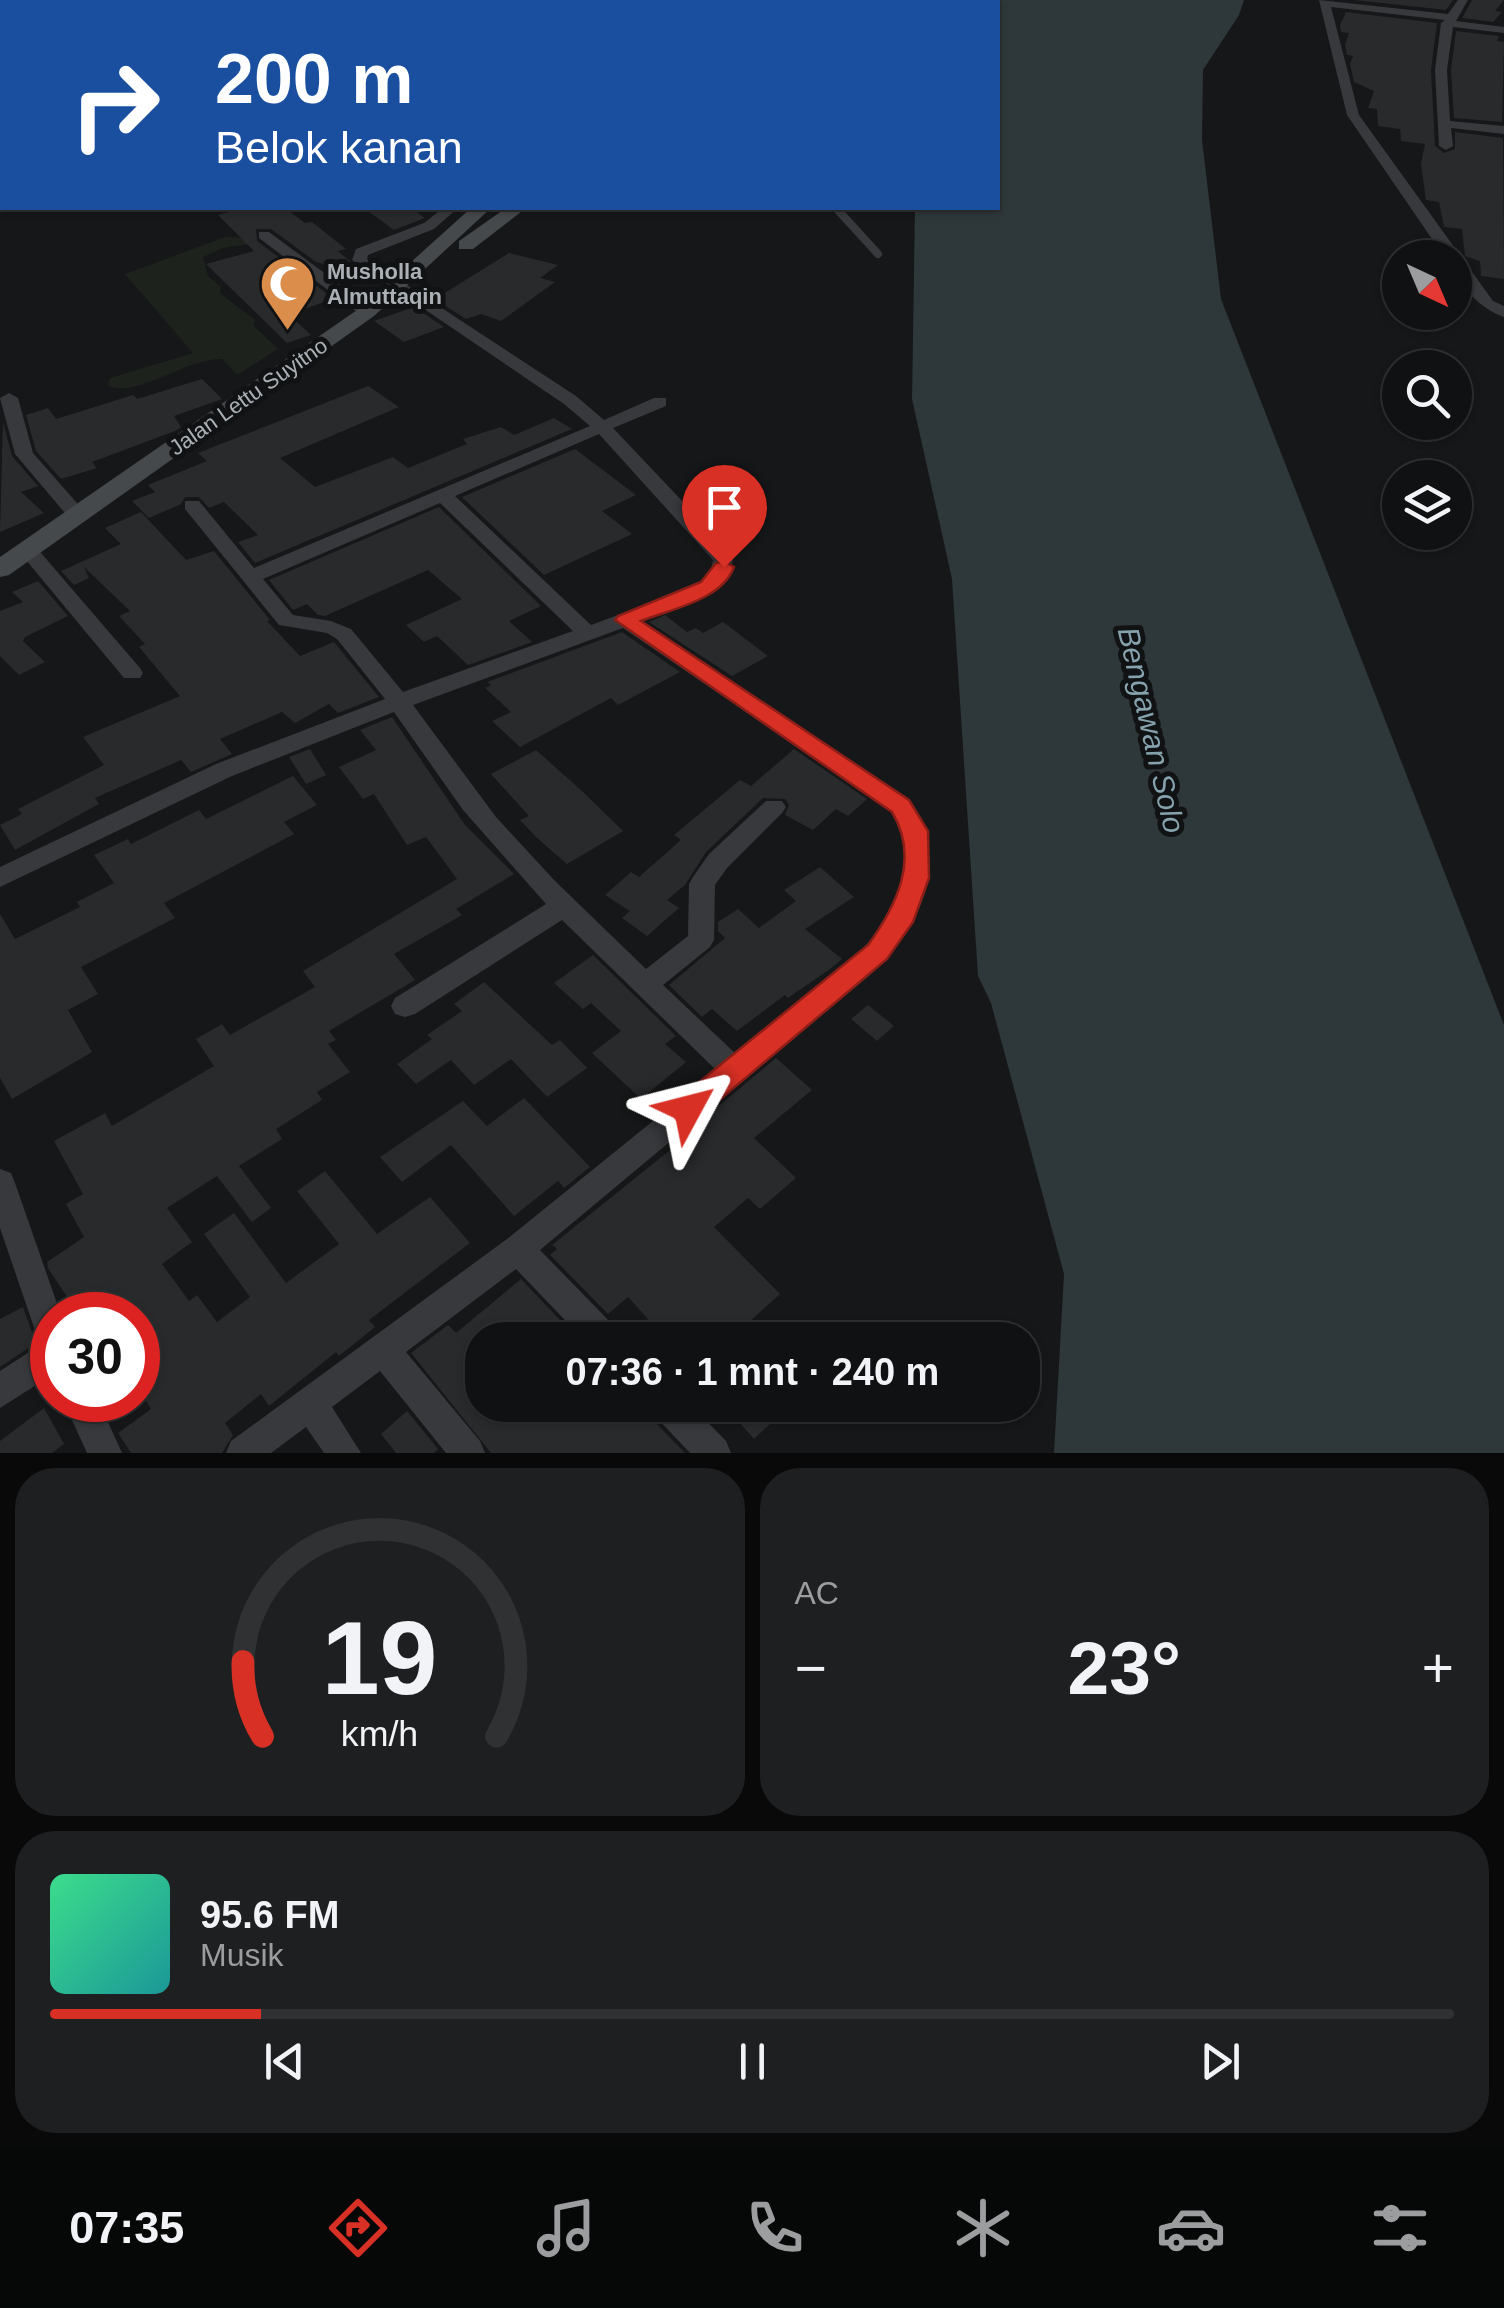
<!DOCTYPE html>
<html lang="id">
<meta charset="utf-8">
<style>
body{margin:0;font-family:Arial,sans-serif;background:#1e1f20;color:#f1f3f6;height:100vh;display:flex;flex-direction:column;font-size:38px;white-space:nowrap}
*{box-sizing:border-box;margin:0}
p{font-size:32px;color:#9c9d9f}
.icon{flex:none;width:55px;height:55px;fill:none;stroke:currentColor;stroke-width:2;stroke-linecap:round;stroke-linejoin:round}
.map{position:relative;height:1453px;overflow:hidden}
.panel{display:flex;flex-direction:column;gap:15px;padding:15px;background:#09090a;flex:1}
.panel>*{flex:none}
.banner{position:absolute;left:0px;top:0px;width:1000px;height:210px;box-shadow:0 2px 8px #0004,0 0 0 2px #303132;background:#1a4fa0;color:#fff;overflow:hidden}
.needle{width:65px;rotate:136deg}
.controls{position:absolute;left:1382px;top:240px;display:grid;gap:20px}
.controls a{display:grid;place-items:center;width:90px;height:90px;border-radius:50%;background:#101112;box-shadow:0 2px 8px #0004,0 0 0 2px #303132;font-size:50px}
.speed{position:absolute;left:30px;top:1292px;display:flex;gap:20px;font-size:50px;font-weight:700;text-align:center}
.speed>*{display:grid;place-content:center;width:130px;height:130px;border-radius:50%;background:#101112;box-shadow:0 2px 8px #0004,0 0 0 2px #303132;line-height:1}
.speed .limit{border:15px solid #d22;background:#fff;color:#111}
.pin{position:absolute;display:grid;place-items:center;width:85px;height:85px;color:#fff;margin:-102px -42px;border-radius:50% 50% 50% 0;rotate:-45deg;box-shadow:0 0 10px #0007}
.pin .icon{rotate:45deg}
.me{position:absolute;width:110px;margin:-55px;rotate:52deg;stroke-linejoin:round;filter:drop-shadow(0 0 8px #0008)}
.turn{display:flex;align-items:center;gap:35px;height:210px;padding:0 50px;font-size:45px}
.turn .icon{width:130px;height:130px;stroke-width:2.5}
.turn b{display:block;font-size:70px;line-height:85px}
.big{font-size:75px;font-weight:800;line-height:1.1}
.panel .widget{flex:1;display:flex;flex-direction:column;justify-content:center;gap:15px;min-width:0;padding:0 35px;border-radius:40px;background:#1e1f20}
.panel .dial{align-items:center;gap:0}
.dial svg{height:260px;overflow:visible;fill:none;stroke:#303132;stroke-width:7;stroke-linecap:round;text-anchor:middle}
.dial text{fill:#f1f3f6;stroke:none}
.song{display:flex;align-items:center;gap:30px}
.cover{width:120px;height:120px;border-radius:15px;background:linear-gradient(135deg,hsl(150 70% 55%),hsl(180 70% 35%))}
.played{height:10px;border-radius:5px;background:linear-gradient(90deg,#d93025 15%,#303132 15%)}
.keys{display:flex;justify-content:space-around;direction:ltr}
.heat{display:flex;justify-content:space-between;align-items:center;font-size:55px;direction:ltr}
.panel .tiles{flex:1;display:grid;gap:15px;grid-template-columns:1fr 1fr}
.widget:last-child{grid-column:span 2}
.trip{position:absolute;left:465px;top:1322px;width:575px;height:100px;border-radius:40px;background:#101112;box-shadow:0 2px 8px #0004,0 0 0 2px #303132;font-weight:800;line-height:100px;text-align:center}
.tabs{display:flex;height:160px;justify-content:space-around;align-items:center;background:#060707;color:#9c9d9f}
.tabs .icon{width:70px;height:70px}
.tabs .on{color:#d93025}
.tabs b{font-size:45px;color:#f1f3f6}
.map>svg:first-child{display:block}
.green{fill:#1d221d}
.water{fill:#2e373a}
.building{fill:#292a2c}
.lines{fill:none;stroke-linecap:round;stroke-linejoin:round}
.service-far1{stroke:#38393c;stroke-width:6}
.service{stroke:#38393c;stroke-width:8}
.minor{fill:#38393c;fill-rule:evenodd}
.secondary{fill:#46494c;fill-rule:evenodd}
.route{fill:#d93025;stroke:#8d1f18;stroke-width:2.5}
.labels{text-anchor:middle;stroke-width:10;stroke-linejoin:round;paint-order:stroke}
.far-poi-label{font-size:22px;font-weight:bold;fill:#aab0b6;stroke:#111213;text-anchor:start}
.far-street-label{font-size:22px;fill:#aab0b6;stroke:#111213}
.water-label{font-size:30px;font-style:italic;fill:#85a2ad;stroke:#111213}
</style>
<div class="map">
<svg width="1504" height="1453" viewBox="0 0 1504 1453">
<rect width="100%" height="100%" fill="#161718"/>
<path class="green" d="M225,237l31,1 2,5 -35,5 -20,9 5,19 13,11 -1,6 35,27 -1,6 24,23 -41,26 -15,-16c-36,-1 -83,39 -114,27l2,-8 83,-25 -68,-79z"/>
<path class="water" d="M956,0h288l-5,15 -36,55 -1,70 19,159 283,726v428h-450l10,-179 -73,-271 -13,-27 -26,-397 -40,-180 3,-191h83v-206h-45z"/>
<path class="building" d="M1354,0h99l-7,10z
M1472,0h32l-9,11 7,1 -9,10 -31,-4z
M1346,12l91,11 -6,47 4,76 9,7 11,-4v-17l48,6 1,141 -23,-3 -1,-15 -15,-5 -3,-27 -18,-2 -5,-25 -13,-2 -5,-36 4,-20 -24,-3 -1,-12 -22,-3 -1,-17 -9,-1 6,-17 -20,-9 -4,-18 3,-8 -6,-1 -2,-10 4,-12 -8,-1 -1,-7z
M1456,31l43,5 -2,5 7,1 -2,80 -48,-4 -3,-48z
M244,208h41l20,15 7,-1 34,27 -8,2 30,26 -52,-15 -45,-33h-15l1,12 77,58 -46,15 23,21 -24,8 -81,-79 48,-13 -36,-36z
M364,208h47l14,10 -31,12z
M509,253l49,12 -18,13 15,4 -54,39 -20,-7 -15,5 -31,-20z
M414,307l30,20 -40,15 -30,-21z
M202,379l20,20 -48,17 7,11 -6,4 -83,31 5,6 -36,11 -25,-28 -10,-36 22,-7 8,11 77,-24 4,4z
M368,386l31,21 -119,51 35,29 78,-30 15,11 59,-24 -4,-5 38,-12 13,8 40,-17 18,11 -317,134 -17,-21 20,-7 -34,-33 -15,6 -10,-11h-14l-4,7 -32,14 -17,-17 23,-9 -7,-7 59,-24 -9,-8z
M3,422l9,34 26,30 -17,6 23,21 -44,19z
M575,449l61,46 -34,16 30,23 -88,41 -82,-78z
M439,507l102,99 -32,15 23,21 -64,23 -31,-29 -13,6 -18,-17 56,-26 -34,-29 -103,46 -7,-1 -11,-11 -14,6 -24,-30z
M141,512l45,48 28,-9 56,69 -3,1 33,35 34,-14 45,55 -41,16 -9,-9 -34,19 -13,-11 -62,27 12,15 -41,18 -10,-12 -86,38 4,6 -84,46 -15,-25 22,-11 -4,-5 86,-44 -21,-28 97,-41 -41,-49 6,-3 -26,-28 11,-5 -46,-44 5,11 -15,7 -13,-14 60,-27 -16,-16z
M38,581l30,35 -43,21 -2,4 22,21 -26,13 -19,-19v-45l23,-9 -11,-10z
M665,615l22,17 9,-4 7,5 20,-11 45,34 -36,20 -83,-54z
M622,632l58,40 -62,33 -7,-7 -91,49 -28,-26 19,-9 -26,-24 6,-3 -4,-3z
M392,717l73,108 49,49 -58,35 6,6 -68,39 21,26 -86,51 7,9 -8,4 22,28 -33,20 5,8 -46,29 6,10 -43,27 32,42 -19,14 -35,-46 -50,32 25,34 -30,22 27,37 8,-6 20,27 33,-25 -46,-63 30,-21 52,70 53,-39 -42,-53 28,-20 52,63 53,-37 40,46 -101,77 6,7 -36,29 -3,-4 -67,54 -8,-12 -36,29 8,12 -11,18h-91l-13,-20 33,-24 -13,-21v-73h-59l-31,-47 -1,-6 37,-25 -18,-33 17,-10 -29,-53 51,-28 7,13 102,-60 -18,-27 26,-15 8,11 85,-48 -12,-16 154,-92 -31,-42 -19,8 -33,-51 -11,5 -24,-32 37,-17 -16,-20z
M310,749l16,26 -20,9 -17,-27z
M794,749l73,50 -19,17 -12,-7 -23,21 -28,-15 4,-10 -4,-6 -22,-1 -57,54 -21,33 -18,15 12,8 -32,28 -25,-18 8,-7 -25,-16 26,-23 8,5 42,-37 -7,-5 66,-55 11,6z
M536,750l46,41 41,40 -56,33 -30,-26 -17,-18 9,-4 -38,-42z
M293,776l24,29 -33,17 10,12 -130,69 11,15 -94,49 17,27 -30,16 24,42 -80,47 -12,-21v-164l15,25 65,-32 -3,-5 37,-19 -20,-28 34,-16 3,5 68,-34 7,9z
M820,867l34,30 -49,32 37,30 -12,10 -42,29 -3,-3 -48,36 -25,-22 -10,8 -33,-32 56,-47 -7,-7v-9l20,-13 21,19 37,-27 -12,-11z
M593,955l83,81 -11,8 21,18 -45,37 -49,-46 29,-22 -30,-28 -8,6 -29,-26z
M484,982l68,63 8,-5 27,28 -40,29 -36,-38 -37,26 -23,-25 -35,24 -19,-20 35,-25 -5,-4 35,-24 -8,-7z
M868,1005l26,21 -17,15 -26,-22z
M776,1058l36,32 -58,48 42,40 -36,31 -12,-11 -34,29 66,67 -51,46h-62l-39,-43 -20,17 -58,-59 7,-6 -5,-4 128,-103 -2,-2z
M524,1098l66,69 -26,21 -6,-7 -44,35 -63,-71 -49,37 -22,-25 83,-56 24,25z
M521,1279l57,60 -96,1v65h165l6,15 32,33h-194l-80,-100 37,-28 8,8z
M23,1307l13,36 -36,24v-48z
M724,1405h66l-36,34z
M44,1408l20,36 -12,9h-52v-12z
M407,1411l31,38 -4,4h-38l-15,-19z"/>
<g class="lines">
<path class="service-far1" d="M528,0l5,2
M662,0l6,2"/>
<path class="service" d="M836,208l42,46"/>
<path class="minor" d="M699,0h19l1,2h-18z
M1319,0l129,14 10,-14h10l-12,21 48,6v6l-51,-6 -6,43 3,51 54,5v8l-53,-6 2,18 -7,4 -7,-4 -4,-76 6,-47 4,-3 -114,-13 28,108 134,186 11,5v11c-24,-8 -49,-33 -49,-59h-10l-98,-143z
M443,208h15l-24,21 -66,26 -1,4 209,137 28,24 50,-22h12v8l-53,22 110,116 10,16 -6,21 -22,15 -64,25 267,179c45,69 13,121 -38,175l-330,275 77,79 5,11h-38l-68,-71 -110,83 74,89 5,12h-39l-66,-82 -48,36 29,46h-37l-18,-26 -35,26h-45l5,-12 276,-202 209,-169 -154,-150 -147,94 -10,3 -10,-3 -4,-8 4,-8 151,-94 -83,-94 -69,-98 -162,64 -232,111v-20l216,-103 169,-65 -48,-60 -10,-6 -48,-8 -94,-116v-8h14l55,67 336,-142 -26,-22 -212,-144 4,-11 68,-26zM599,434l114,126 -3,14 -19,14 -100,37 -136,-129zM440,503l133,128 -170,61 -52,-63 -20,-8 -38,-6 -30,-36zM623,628l269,184c61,99 -91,190 -156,242l-73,-69 47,-38 4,-7 1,-55 12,-17 55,-55 4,-6 -4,-6h-16l-57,53 -16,23 -4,7 -1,52 -42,33 -91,-88 -59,-64 -83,-112z
M259,232h10l104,77v6h-12l-102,-77z
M9,393l9,5 15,55 51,58v8h-14l-55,-65 -15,-56z
M28,544l7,2 105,122 3,5 -3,5h-16l-103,-124 -3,-4z
M0,1169l11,4 4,10 46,132h-9v60l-52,33v-37l40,-26 -40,-117z
M63,1400h35l24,53h-35z
M651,1405h40l35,36 5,12h-41l-34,-36z"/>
<path class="secondary" d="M471,208h20l-117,108 -365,259 -9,2v-20l360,-249z
M506,208h20l-53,41h-14v-8z"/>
</g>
<path class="route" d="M724,561l10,6c-12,33 -63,42 -93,54l268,179 19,31 1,47 -16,44 -26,37 -189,159 -10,4 -11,-4 -4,-9 4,-9 191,-155c29,-40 52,-87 24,-133l-277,-192 3,-4 83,-34 15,-19z"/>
<defs>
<symbol id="mosque-pin" viewBox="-11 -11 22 30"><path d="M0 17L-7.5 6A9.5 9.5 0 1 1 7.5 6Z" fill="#db8d4b" stroke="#111213"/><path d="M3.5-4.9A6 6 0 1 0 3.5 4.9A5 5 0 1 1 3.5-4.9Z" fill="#fff"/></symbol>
</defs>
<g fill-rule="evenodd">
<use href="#mosque-pin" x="256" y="252" width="63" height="86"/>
</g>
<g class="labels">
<g class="far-poi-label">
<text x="327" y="279">Musholla<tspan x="327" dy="25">Almuttaqin</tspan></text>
</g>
<g class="far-street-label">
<text transform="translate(248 396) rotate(-35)" y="8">Jalan Lettu Suyitno</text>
</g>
<g class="water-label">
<text transform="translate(1151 730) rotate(77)" y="10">Bengawan Solo</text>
</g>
</g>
</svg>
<div class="controls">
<a><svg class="needle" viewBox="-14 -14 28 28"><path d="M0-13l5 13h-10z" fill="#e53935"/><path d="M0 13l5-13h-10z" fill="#9c9d9f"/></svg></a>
<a><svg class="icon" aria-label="search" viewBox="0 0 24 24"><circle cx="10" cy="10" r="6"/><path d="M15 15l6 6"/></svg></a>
<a><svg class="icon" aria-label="layers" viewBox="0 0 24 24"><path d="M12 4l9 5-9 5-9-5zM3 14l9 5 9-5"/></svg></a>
</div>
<div class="speed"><div class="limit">30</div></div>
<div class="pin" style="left:724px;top:567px;background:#d93025"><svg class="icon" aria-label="arrive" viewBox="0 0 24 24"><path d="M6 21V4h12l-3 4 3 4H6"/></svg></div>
<svg class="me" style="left:688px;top:1109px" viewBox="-20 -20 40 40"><path d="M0-17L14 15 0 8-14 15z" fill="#d93025" stroke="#fff" stroke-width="4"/></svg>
<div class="trip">07:36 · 1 mnt · 240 m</div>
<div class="banner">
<div class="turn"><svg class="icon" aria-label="right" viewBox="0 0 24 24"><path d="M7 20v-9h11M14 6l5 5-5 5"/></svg><div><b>200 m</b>Belok kanan</div></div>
</div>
</div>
<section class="panel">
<div class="tiles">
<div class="widget dial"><svg viewBox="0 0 100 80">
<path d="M14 69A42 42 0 1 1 86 69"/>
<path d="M14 69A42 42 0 0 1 8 46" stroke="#d93025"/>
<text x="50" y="56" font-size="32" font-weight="700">19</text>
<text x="50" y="72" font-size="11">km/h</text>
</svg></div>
<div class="widget"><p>AC</p>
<div class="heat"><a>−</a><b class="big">23°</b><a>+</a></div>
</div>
<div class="widget">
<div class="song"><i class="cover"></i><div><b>95.6 FM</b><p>Musik</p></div></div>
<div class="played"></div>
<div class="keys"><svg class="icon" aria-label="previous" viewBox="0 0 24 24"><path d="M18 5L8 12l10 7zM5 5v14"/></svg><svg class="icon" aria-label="pause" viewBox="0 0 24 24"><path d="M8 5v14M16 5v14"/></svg><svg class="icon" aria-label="next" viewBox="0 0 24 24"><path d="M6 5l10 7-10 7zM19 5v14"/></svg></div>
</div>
</div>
</section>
<nav class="tabs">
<b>07:35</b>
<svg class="icon on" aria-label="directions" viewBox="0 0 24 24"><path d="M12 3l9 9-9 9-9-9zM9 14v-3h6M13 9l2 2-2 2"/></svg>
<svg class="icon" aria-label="music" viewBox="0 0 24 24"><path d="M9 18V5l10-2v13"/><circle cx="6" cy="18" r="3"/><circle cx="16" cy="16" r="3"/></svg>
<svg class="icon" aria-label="phone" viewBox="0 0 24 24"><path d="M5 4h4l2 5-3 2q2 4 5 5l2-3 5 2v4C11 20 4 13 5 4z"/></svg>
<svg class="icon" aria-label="climate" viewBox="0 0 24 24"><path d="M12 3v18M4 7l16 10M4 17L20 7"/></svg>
<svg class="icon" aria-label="car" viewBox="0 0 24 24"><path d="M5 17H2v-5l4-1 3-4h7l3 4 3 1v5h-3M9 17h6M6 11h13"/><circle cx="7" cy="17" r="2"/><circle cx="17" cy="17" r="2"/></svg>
<svg class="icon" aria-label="filters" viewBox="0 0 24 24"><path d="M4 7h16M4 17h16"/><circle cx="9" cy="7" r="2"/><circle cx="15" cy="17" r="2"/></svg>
</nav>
